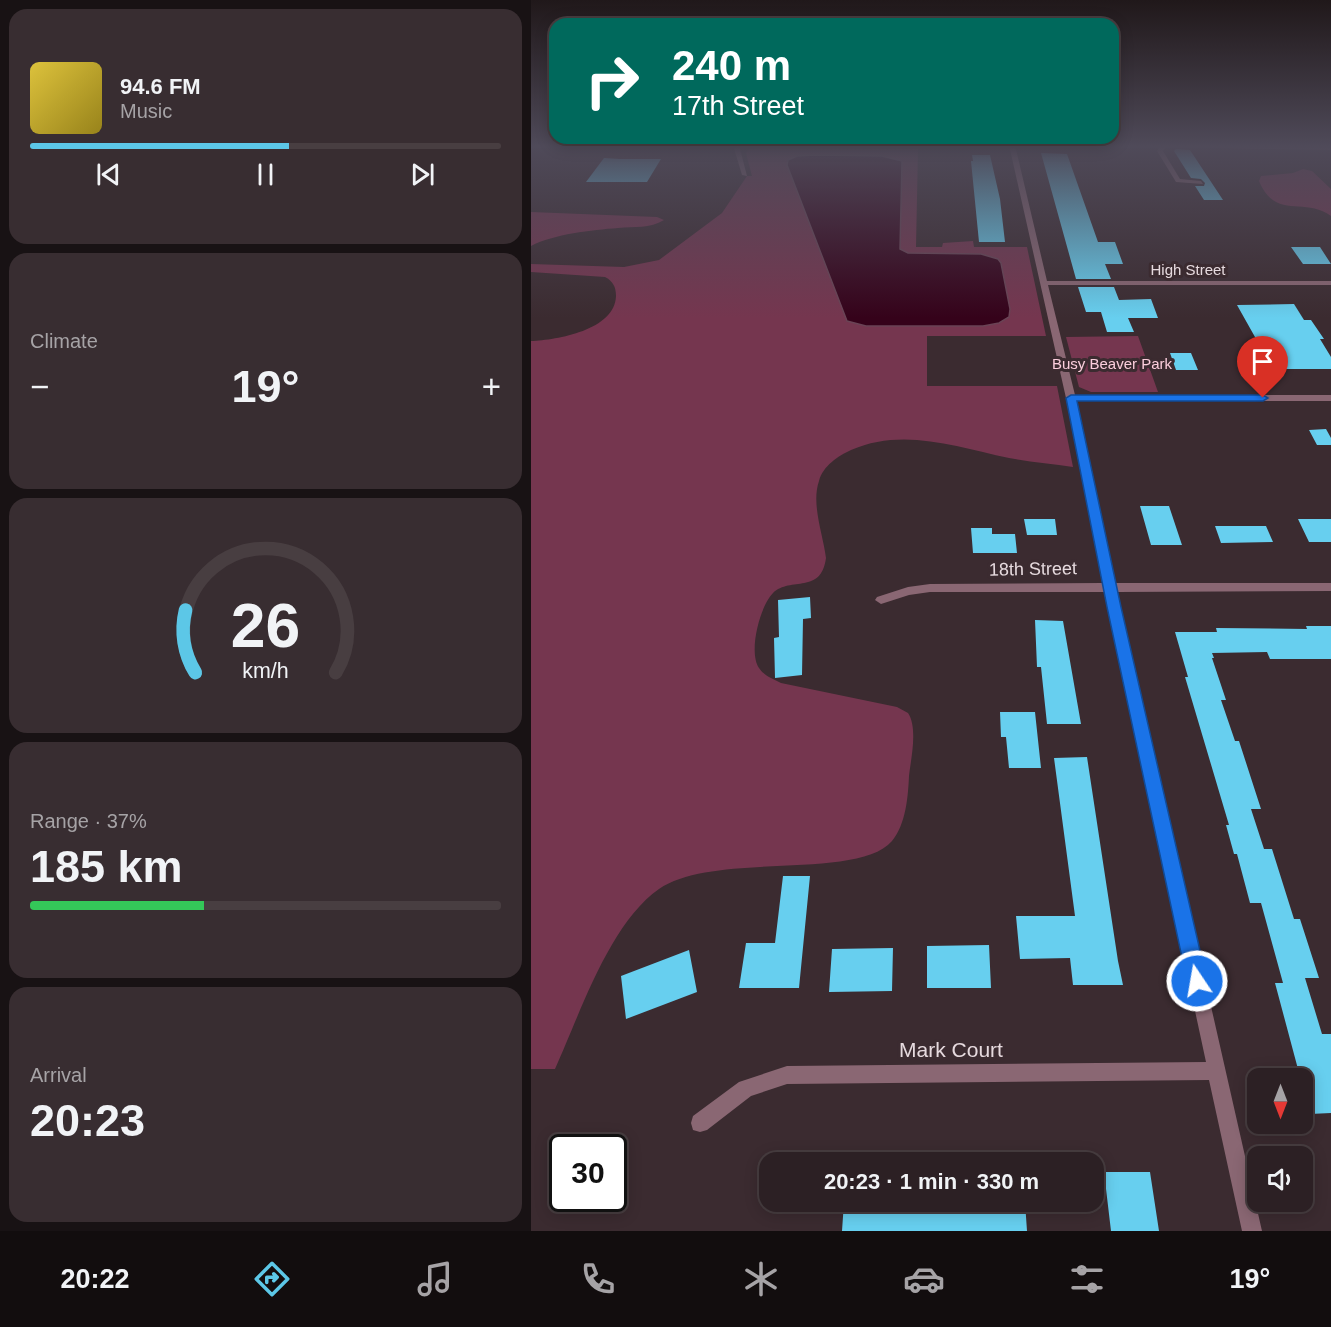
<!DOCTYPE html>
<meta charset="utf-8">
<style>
body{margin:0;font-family:Helvetica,sans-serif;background:#382d31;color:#f1f3f6;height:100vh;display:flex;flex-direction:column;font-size:22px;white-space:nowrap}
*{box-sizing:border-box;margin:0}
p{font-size:20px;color:#a6a3a6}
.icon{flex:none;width:33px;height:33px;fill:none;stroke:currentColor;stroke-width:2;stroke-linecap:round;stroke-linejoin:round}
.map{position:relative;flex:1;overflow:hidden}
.side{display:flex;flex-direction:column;gap:9px;padding:9px;background:#181214;width:531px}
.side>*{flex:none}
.guide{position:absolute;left:18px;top:18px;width:570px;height:126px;border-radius:18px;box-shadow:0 3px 15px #0003,0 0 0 2px #483e41;background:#00695c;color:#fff;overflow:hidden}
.needle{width:39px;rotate:180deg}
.buttons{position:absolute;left:716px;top:1068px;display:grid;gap:12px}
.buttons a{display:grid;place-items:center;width:66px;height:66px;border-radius:12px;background:#2c2024;box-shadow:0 3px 15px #0003,0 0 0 2px #483e41;font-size:30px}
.speed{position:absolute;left:18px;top:1134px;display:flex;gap:12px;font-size:30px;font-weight:700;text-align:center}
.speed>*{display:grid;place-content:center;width:78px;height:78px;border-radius:50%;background:#2c2024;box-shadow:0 3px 15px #0003,0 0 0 2px #483e41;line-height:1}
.speed .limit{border:3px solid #111;border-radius:9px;background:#fff;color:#111}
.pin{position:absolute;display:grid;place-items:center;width:51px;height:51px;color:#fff;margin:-62px -26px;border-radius:50% 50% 50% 0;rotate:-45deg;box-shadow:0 0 6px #0007}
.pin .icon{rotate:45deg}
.me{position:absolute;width:66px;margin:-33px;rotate:348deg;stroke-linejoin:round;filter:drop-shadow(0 0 4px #0008)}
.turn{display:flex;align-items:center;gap:21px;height:126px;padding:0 24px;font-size:27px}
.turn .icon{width:78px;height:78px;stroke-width:2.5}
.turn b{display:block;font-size:42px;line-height:51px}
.big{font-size:45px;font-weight:700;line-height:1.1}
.side .widget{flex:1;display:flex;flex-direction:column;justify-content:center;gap:9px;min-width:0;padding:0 21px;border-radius:18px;background:#382d31}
.side .dial{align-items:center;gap:0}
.dial svg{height:156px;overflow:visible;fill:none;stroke:#483e41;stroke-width:7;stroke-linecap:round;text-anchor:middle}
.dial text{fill:#f1f3f6;stroke:none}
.song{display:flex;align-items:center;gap:18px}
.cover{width:72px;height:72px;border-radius:9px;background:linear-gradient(135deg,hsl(50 70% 55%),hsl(50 70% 35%))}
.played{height:6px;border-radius:3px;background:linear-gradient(90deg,#5cc7e7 55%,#483e41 55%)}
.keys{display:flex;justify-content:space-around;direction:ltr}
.heat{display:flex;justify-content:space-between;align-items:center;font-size:33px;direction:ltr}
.charge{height:9px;border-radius:4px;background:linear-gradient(90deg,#34c759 37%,#483e41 0)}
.trip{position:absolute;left:228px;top:1152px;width:345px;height:60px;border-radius:18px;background:#2c2024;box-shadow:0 3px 15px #0003,0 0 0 2px #483e41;font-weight:700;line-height:60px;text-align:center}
.tab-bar{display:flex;height:96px;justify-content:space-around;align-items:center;background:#120d0e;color:#a6a3a6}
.tab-bar .icon{width:42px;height:42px}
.tab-bar .on{color:#5cc7e7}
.tab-bar b{font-size:27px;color:#f1f3f6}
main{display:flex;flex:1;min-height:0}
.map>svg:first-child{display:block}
.green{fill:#75364f}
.water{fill:#35021a;stroke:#6a4355;stroke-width:1.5}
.building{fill:#67cfef}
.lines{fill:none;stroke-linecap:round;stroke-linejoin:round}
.minor{fill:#8a6773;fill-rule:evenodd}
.tertiary{fill:#8a6773;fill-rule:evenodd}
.route{fill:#1a73e8;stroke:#114b97;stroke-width:1.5}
.labels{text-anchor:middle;stroke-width:6;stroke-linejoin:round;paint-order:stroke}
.far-street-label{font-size:15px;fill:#e6dade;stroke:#3b2b30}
.far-park-label{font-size:15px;fill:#fbcedc;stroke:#3b2b30}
.street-label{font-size:18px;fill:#e6dade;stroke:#3b2b30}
.near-street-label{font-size:21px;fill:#e6dade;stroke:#3b2b30}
</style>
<main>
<section class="side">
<div class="widget">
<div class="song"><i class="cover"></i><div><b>94.6 FM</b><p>Music</p></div></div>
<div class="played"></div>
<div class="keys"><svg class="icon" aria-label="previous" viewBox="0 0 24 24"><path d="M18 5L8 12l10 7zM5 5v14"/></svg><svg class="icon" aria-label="pause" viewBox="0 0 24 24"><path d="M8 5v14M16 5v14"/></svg><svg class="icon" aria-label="next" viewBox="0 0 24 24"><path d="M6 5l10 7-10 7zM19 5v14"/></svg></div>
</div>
<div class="widget"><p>Climate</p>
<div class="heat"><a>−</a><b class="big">19°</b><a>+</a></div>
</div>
<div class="widget dial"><svg viewBox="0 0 100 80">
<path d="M14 69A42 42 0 1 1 86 69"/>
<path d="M14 69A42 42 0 0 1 9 37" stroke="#5cc7e7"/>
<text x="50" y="56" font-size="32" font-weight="700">26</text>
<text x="50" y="72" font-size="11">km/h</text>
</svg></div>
<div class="widget"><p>Range · 37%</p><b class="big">185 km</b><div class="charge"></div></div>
<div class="widget"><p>Arrival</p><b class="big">20:23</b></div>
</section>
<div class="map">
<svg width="800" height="1231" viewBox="0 0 800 1231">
<rect width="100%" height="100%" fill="#3b2b30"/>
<path class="green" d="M226,148l161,1 -2,98h26l1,-4 30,-2 1,6h53l19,89h-119v50h130l16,81c-21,-3 -43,-5 -64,-9 -52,-11 -106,-31 -158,-8 -13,6 -28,16 -32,31 -8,23 4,53 7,77 -5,37 -35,18 -53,35 -13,13 -25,59 -14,75 5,8 14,11 22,15l116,24 11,6c10,15 3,45 1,63 -1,21 -3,48 -17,65 -34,40 -178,10 -233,48 -50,35 -79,125 -104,180h-24v-728c26,-1 84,-11 85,-45 0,-9 -3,-15 -11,-19l-74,-5v-8l93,3 35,-7 63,-47 25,-37h5l-6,-23 3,-4z
M772,169l9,2 19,18v27c-27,-20 -55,5 -72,-35l2,-5 32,-3z
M0,212l126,5 7,3c-14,9 -30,6 -46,8 -26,2 -64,6 -87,18z
M607,336l20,56h-67l-12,-5 -13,-50z"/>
<path class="water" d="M285,155l66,1 20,5 -2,88 8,4 73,1 17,5 3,4 9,46 -1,8 -10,6 -16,3h-117l-19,-5 -60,-156 1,-5 9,-4z"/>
<path class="building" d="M645,149l14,1 33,50h-19l-9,-14h9l1,-3 -4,-4 -10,-1 -17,-27z
M510,153l26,1 31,88h17l8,22h-18l6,15h-35z
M441,155h18l10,44 5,43h-26l-8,-81h2z
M73,158l16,1h41l-14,23h-61z
M760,247h29l11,17h-28z
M547,287h36l5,13 32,-1 7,19h-30l6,14h-27l-6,-20h-15z
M763,304l10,16h7l13,19h-4l11,18v12h-58l-36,-64z
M639,353h21l7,17h-22z
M795,429l5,9v7h-14l-8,-15z
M609,506h29l13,39h-31z
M493,519h31l2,16h-30z
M767,519h33v23h-22z
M684,526h51l7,16 -52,1z
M440,528h21v6h23l2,19h-44z
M279,597l1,21 -8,1 -1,56 -27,3 -1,-40 5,-1 -1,-37z
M504,620l28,1 18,103h-34l-6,-57h-4z
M775,626h25v33h-61l-3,-7 -55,1 2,5h-2l14,42h-5l14,41h4l22,68h-10l13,40h8l22,70h6l19,59h-14l17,56h9v79l-21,1 -35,-131h8l-22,-80h-11l-13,-49h-3l-8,-29h3l-44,-148h3l-13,-45h42l-1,-4 91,1z
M469,712h35l6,56h-32l-3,-31h-5z
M556,757l31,204 5,24h-50l-3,-27 -50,1 -4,-43h59l-21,-158z
M252,876h27l-11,112h-60l7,-45h29z
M458,945l2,43h-64v-42z
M362,948l-1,43 -63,1 3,-43z
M158,950l8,42 -71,27 -5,-43z
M573,1172h46l9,59h-48z
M313,1202h181l2,29h-185z"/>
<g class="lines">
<path class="minor" d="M202,145h6l8,31 -5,-1z
M478,145h6l32,136h284v4h-283l27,110h256v6h-255l39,182h216v8l-214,1 145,639h-20l-33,-151 -422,4 -36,12 -44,34 -7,2 -7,-2 -2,-7 2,-7 46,-34 48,-16 419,-4 -101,-470h-175l-21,3 -28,9 -6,-4 2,-3 31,-10 22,-3 173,-1 -37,-185z
M542,145h59l-61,3z
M630,145h6l-4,6 17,28 21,2 2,3 -27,-2 -19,-31z"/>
<path class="tertiary" d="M272,145h156l-3,2z
M630,145l170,1v4l-167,-3z"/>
</g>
<linearGradient id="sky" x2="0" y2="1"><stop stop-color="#20181a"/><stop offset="0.46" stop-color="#4f4a59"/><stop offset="1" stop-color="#4f4a59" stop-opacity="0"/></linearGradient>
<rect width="800" height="318" fill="url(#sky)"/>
<path class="route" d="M540,395h192l5,3 -5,3h-186l44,206 86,374 -3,7 -7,3 -7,-3 -3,-7 -80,-374 -41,-209z"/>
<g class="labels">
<g class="far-street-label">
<text x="657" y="275">High Street</text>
</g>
<g class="far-park-label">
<text x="581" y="369">Busy Beaver Park</text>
</g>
<g class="street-label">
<text transform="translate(502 569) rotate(-1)" y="6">18th Street</text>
</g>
<g class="near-street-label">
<text x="420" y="1057">Mark Court</text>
</g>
</g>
</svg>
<div class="buttons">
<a><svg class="needle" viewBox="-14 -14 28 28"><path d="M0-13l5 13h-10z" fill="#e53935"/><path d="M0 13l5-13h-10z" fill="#a6a3a6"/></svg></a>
<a><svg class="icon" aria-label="sound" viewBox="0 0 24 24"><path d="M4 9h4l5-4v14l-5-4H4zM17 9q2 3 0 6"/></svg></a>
</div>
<div class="speed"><div class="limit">30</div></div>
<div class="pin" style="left:732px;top:398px;background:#d93025"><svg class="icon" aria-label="arrive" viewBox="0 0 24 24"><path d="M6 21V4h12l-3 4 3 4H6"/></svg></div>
<svg class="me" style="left:666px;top:981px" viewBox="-20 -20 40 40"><circle r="17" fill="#1a73e8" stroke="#fff" stroke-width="3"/><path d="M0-11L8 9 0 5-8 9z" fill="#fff"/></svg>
<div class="trip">20:23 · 1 min · 330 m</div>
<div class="guide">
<div class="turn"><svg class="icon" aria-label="right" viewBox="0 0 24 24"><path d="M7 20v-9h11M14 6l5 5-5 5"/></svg><div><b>240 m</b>17th Street</div></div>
</div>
</div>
</main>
<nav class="tab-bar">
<b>20:22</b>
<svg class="icon on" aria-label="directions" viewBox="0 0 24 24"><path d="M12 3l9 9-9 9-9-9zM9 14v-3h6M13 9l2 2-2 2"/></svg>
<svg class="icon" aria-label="music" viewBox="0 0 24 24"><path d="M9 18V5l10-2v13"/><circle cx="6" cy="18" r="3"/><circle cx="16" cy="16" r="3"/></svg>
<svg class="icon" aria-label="phone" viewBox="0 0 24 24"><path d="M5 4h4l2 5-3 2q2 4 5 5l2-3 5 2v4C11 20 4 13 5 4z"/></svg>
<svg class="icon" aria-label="climate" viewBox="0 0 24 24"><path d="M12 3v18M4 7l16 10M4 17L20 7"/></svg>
<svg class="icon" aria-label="car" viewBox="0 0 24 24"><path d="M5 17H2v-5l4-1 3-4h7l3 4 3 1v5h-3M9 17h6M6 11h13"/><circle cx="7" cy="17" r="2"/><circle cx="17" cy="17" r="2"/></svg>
<svg class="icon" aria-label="filters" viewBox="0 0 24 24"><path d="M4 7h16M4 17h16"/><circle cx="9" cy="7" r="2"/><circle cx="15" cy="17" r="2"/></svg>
<b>19°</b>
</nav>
